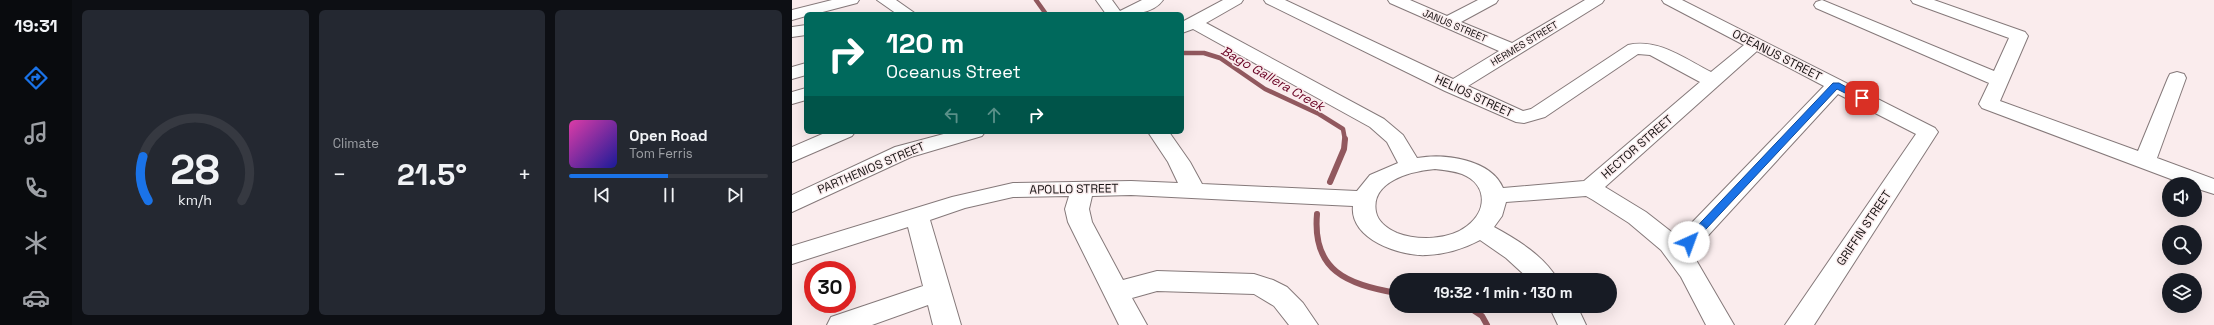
<!DOCTYPE html>
<meta charset="utf-8">
<style>
body{margin:0;font-family:"Space Grotesk",sans-serif;background:#242831;color:#f1f3f6;height:100vh;display:flex;flex-direction:column;font-size:15px;white-space:nowrap}
*{box-sizing:border-box;margin:0}
p{font-size:13px;color:#9ea1a6}
.icon{flex:none;width:22px;height:22px;fill:none;stroke:currentColor;stroke-width:2;stroke-linecap:round;stroke-linejoin:round}
.map{position:relative;flex:1;overflow:hidden}
.drawer{display:flex;flex-direction:column;gap:10px;padding:10px;background:#0d0f14;width:720px}
.drawer>*{flex:none}
.top-card{position:absolute;left:12px;top:12px;width:380px;height:122px;border-radius:6px;box-shadow:0 4px 16px #0002;background:#00695c;color:#fff;overflow:hidden}
.buttons{position:absolute;left:1370px;top:177px;display:grid;gap:8px}
.buttons a{display:grid;place-items:center;width:40px;height:40px;border-radius:50%;background:#171b24;box-shadow:0 4px 16px #0002;font-size:20px}
.speed{position:absolute;left:12px;top:261px;display:flex;gap:8px;font-size:20px;font-weight:700;text-align:center}
.speed>*{display:grid;place-content:center;width:52px;height:52px;border-radius:50%;background:#171b24;box-shadow:0 4px 16px #0002;line-height:1}
.speed .limit{border:6px solid #d22;background:#fff;color:#111}
.pin{position:absolute;display:grid;place-items:center;width:34px;height:34px;color:#fff;margin:-17px;border-radius:8px;box-shadow:0 2px 6px #0006}
.me{position:absolute;width:44px;margin:-22px;rotate:43deg;stroke-linejoin:round;filter:drop-shadow(0 0 3px #0008)}
.turn{display:flex;align-items:center;gap:14px;height:84px;padding:0 16px;font-size:18px}
.turn .icon{width:52px;height:52px;stroke-width:2.5}
.turn b{display:block;font-size:28px;line-height:34px}
.lanes{display:flex;align-items:center;height:38px;padding:0 16px;background:#0003;justify-content:center;gap:20px;direction:ltr}
.lanes .off{opacity:.35}
.big{font-size:30px;font-weight:600;line-height:1.1}
.drawer .widget{flex:1;display:flex;flex-direction:column;justify-content:center;gap:6px;min-width:0;padding:0 14px;border-radius:6px;background:#242831}
.drawer .dial{align-items:center;gap:0}
.dial svg{height:104px;overflow:visible;fill:none;stroke:#363941;stroke-width:7;stroke-linecap:round;text-anchor:middle}
.dial text{fill:#f1f3f6;stroke:none}
.song{display:flex;align-items:center;gap:12px}
.cover{width:48px;height:48px;border-radius:6px;background:linear-gradient(135deg,hsl(320 70% 55%),hsl(240 70% 35%))}
.played{height:4px;border-radius:2px;background:linear-gradient(90deg,#1a73e8 50%,#363941 50%)}
.keys{display:flex;justify-content:space-around;direction:ltr}
.heat{display:flex;justify-content:space-between;align-items:center;font-size:22px;direction:ltr}
.drawer .tiles{flex:1;display:grid;gap:10px;grid-template-columns:repeat(3,1fr)}
.trip{position:absolute;left:597px;top:273px;width:228px;height:40px;border-radius:20px;background:#171b24;box-shadow:0 4px 16px #0002;font-weight:600;line-height:40px;text-align:center}
main{display:flex;flex:1;min-height:0}
.tab-bar{display:flex;flex-direction:column;width:72px;justify-content:space-around;align-items:center;background:#090b0e;color:#9ea1a6}
.tab-bar .icon{width:28px;height:28px}
.tab-bar .on{color:#1a73e8}
.tab-bar b{font-size:18px;color:#f1f3f6}
.map>svg:first-child{display:block}
.lines{fill:none;stroke-linecap:round;stroke-linejoin:round}
.stream-far1{stroke:#91585e;stroke-width:4.5}
.stream{stroke:#91585e;stroke-width:6}
.minor-casing{stroke:#85797a;stroke-width:2}
.minor{fill:#fff;fill-rule:evenodd}
.route{fill:#1a73e8;stroke:#114b97}
.labels{text-anchor:middle;stroke-width:3;stroke-linejoin:round;paint-order:stroke}
.far-street-label{font-size:10px;fill:#161212;stroke:#faeced}
.street-label{font-size:12px;fill:#161212;stroke:#faeced}
.water-label{font-size:13px;font-style:italic;fill:#6a0324;stroke:#faeced}
</style>
<main>
<nav class="tab-bar">
<b>19:31</b>
<svg class="icon on" aria-label="directions" viewBox="0 0 24 24"><path d="M12 3l9 9-9 9-9-9zM9 14v-3h6M13 9l2 2-2 2"/></svg>
<svg class="icon" aria-label="music" viewBox="0 0 24 24"><path d="M9 18V5l10-2v13"/><circle cx="6" cy="18" r="3"/><circle cx="16" cy="16" r="3"/></svg>
<svg class="icon" aria-label="phone" viewBox="0 0 24 24"><path d="M5 4h4l2 5-3 2q2 4 5 5l2-3 5 2v4C11 20 4 13 5 4z"/></svg>
<svg class="icon" aria-label="climate" viewBox="0 0 24 24"><path d="M12 3v18M4 7l16 10M4 17L20 7"/></svg>
<svg class="icon" aria-label="car" viewBox="0 0 24 24"><path d="M5 17H2v-5l4-1 3-4h7l3 4 3 1v5h-3M9 17h6M6 11h13"/><circle cx="7" cy="17" r="2"/><circle cx="17" cy="17" r="2"/></svg>
</nav>
<section class="drawer">
<div class="tiles">
<div class="widget dial"><svg viewBox="0 0 100 80">
<path d="M14 69A42 42 0 1 1 86 69"/>
<path d="M14 69A42 42 0 0 1 10 35" stroke="#1a73e8"/>
<text x="50" y="56" font-size="32" font-weight="700">28</text>
<text x="50" y="72" font-size="11">km/h</text>
</svg></div>
<div class="widget"><p>Climate</p>
<div class="heat"><a>−</a><b class="big">21.5°</b><a>+</a></div>
</div>
<div class="widget">
<div class="song"><i class="cover"></i><div><b>Open Road</b><p>Tom Ferris</p></div></div>
<div class="played"></div>
<div class="keys"><svg class="icon" aria-label="previous" viewBox="0 0 24 24"><path d="M18 5L8 12l10 7zM5 5v14"/></svg><svg class="icon" aria-label="pause" viewBox="0 0 24 24"><path d="M8 5v14M16 5v14"/></svg><svg class="icon" aria-label="next" viewBox="0 0 24 24"><path d="M6 5l10 7-10 7zM19 5v14"/></svg></div>
</div>
</div>
</section>
<div class="map">
<svg width="1422" height="325" viewBox="0 0 1422 325">
<rect width="100%" height="100%" fill="#faeced"/>
<g class="lines">
<path class="stream-far1" d="M244,0l10,14
M390,53h22l16,5 45,31 54,25 24,15 2,11"/>
<path class="stream" d="M538,182l14,-33 1,-10
M525,214c-5,57 30,70 79,79
M675,306l15,10 5,9"/>
<defs>
<path id="minor" d="M40,0h27l-2,3 -42,11h-9v2l-14,4v-10z
M85,0h19l20,14h-19z
M304,0h16l8,11 22,-11h21c-12,17 -39,14 -57,14z
M431,0h20l-2,3 -35,20 178,96 19,16 14,23c27,-5 74,1 86,30l81,-7 116,-99 -50,-27 -12,-1 -93,63 -21,6 -8,-1 -71,-31 -179,-88 -2,-3h21l168,79 46,-28 -109,-48 -2,-3h22l37,16 31,-16h20l-2,3 -35,19 51,21 73,-43h19l-2,3 -134,83 55,25 8,-2 97,-64c30,-7 57,14 83,27l33,-27 -80,-42 -2,-3h20l253,128 3,4 -124,193h-29l131,-191 -78,-40 -146,159 42,72h-28l-25,-48 -20,-27 -32,-27 -36,-23 -7,-4 -80,6 -4,14 -8,11c24,13 50,29 64,53h-28l-24,-22 -26,-18c-17,9 -34,14 -53,15 -26,2 -78,-16 -74,-49l-222,-11 -39,1 -3,13 3,13 31,58 34,-9 97,3 19,6 14,7 16,16 15,22h-29l-15,-19 -20,-12 -97,-3 -25,7 15,27h-28l-51,-103 -3,-13 4,-13 -56,1 -48,11 -35,12 31,105h-28l-5,-20 -56,20h-45l4,-8 92,-31 -15,-59 -116,37v-18l160,-49 61,-14 118,-2 47,2 -10,-21 -20,-30h21l21,30 12,22 155,7 13,-16 28,-12 -11,-21 -17,-15 -177,-98 -11,4v-11zM965,51l67,35 -146,151 -32,-25 -41,-25zM643,169c9,1 19,2 27,5 25,10 26,36 5,52 -18,14 -49,15 -70,7 -9,-4 -19,-11 -21,-21 -6,-31 36,-41 59,-43z
M1030,0l172,71 15,-33 -96,-35 -2,-3h23l91,32 3,4 -28,65 138,50 30,-73 2,-4 7,-2 7,2 2,4 -29,80 57,21v15l-19,-6v-4h-11l-202,-76 -3,-4 10,-21 -173,-75 -2,-3 2,-3z
M14,25v10l-14,2v-10z
M14,63v12l-14,4v-12z
M14,88v12l-14,4v-12z
M35,132h28l-3,4 -60,26v-15z
M159,132h34l-3,4 -71,21 -119,55v-17l103,-48z
M757,306h28l9,19h-28z"/>
</defs>
<use href="#minor" class="minor-casing"/>
<use href="#minor" class="minor"/>
</g>
<path class="route" d="M1041,83h6l27,15 -7,2 -22,-11 -145,155h-7v-5z"/>
<g class="labels">
<g class="far-street-label">
<text transform="translate(663 25) rotate(23)" y="4">JANUS STREET</text>
<text transform="translate(732 43) rotate(-31)" y="4">HERMES STREET</text>
</g>
<g class="street-label">
<text transform="translate(985 55) rotate(27)" y="4">OCEANUS STREET</text>
<text transform="translate(682 96) rotate(25)" y="4">HELIOS STREET</text>
<text transform="translate(845 147) rotate(-41)" y="4">HECTOR STREET</text>
<text transform="translate(79 168) rotate(-23)" y="4">PARTHENIOS STREET</text>
<text transform="translate(282 189) rotate(-1)" y="4">APOLLO STREET</text>
<text transform="translate(1072 228) rotate(-56)" y="4">GRIFFIN STREET</text>
</g>
<g class="water-label">
<text transform="translate(481 78) rotate(30)" y="5">Bago Gallera Creek</text>
</g>
</g>
</svg>
<div class="buttons">
<a><svg class="icon" aria-label="sound" viewBox="0 0 24 24"><path d="M4 9h4l5-4v14l-5-4H4zM17 9q2 3 0 6"/></svg></a>
<a><svg class="icon" aria-label="search" viewBox="0 0 24 24"><circle cx="10" cy="10" r="6"/><path d="M15 15l6 6"/></svg></a>
<a><svg class="icon" aria-label="layers" viewBox="0 0 24 24"><path d="M12 4l9 5-9 5-9-5zM3 14l9 5 9-5"/></svg></a>
</div>
<div class="speed"><div class="limit">30</div></div>
<div class="pin" style="left:1070px;top:98px;background:#d93025"><svg class="icon" aria-label="arrive" viewBox="0 0 24 24"><path d="M6 21V4h12l-3 4 3 4H6"/></svg></div>
<svg class="me" style="left:897px;top:242px" viewBox="-20 -20 40 40"><circle r="19" fill="#fff"/><path d="M0-13L10 11 0 6-10 11z" fill="#1a73e8"/></svg>
<div class="trip">19:32 · 1 min · 130 m</div>
<div class="top-card">
<div class="turn"><svg class="icon" aria-label="right" viewBox="0 0 24 24"><path d="M7 20v-9h11M14 6l5 5-5 5"/></svg><div><b>120 m</b>Oceanus Street</div></div>
<div class="lanes"><svg class="icon off" aria-label="left" viewBox="0 0 24 24"><path d="M17 20v-9H6M10 6l-5 5 5 5"/></svg><svg class="icon off" aria-label="ahead" viewBox="0 0 24 24"><path d="M12 20V5M6 11l6-6 6 6"/></svg><svg class="icon" aria-label="right" viewBox="0 0 24 24"><path d="M7 20v-9h11M14 6l5 5-5 5"/></svg></div>
</div>
</div>
</main>
